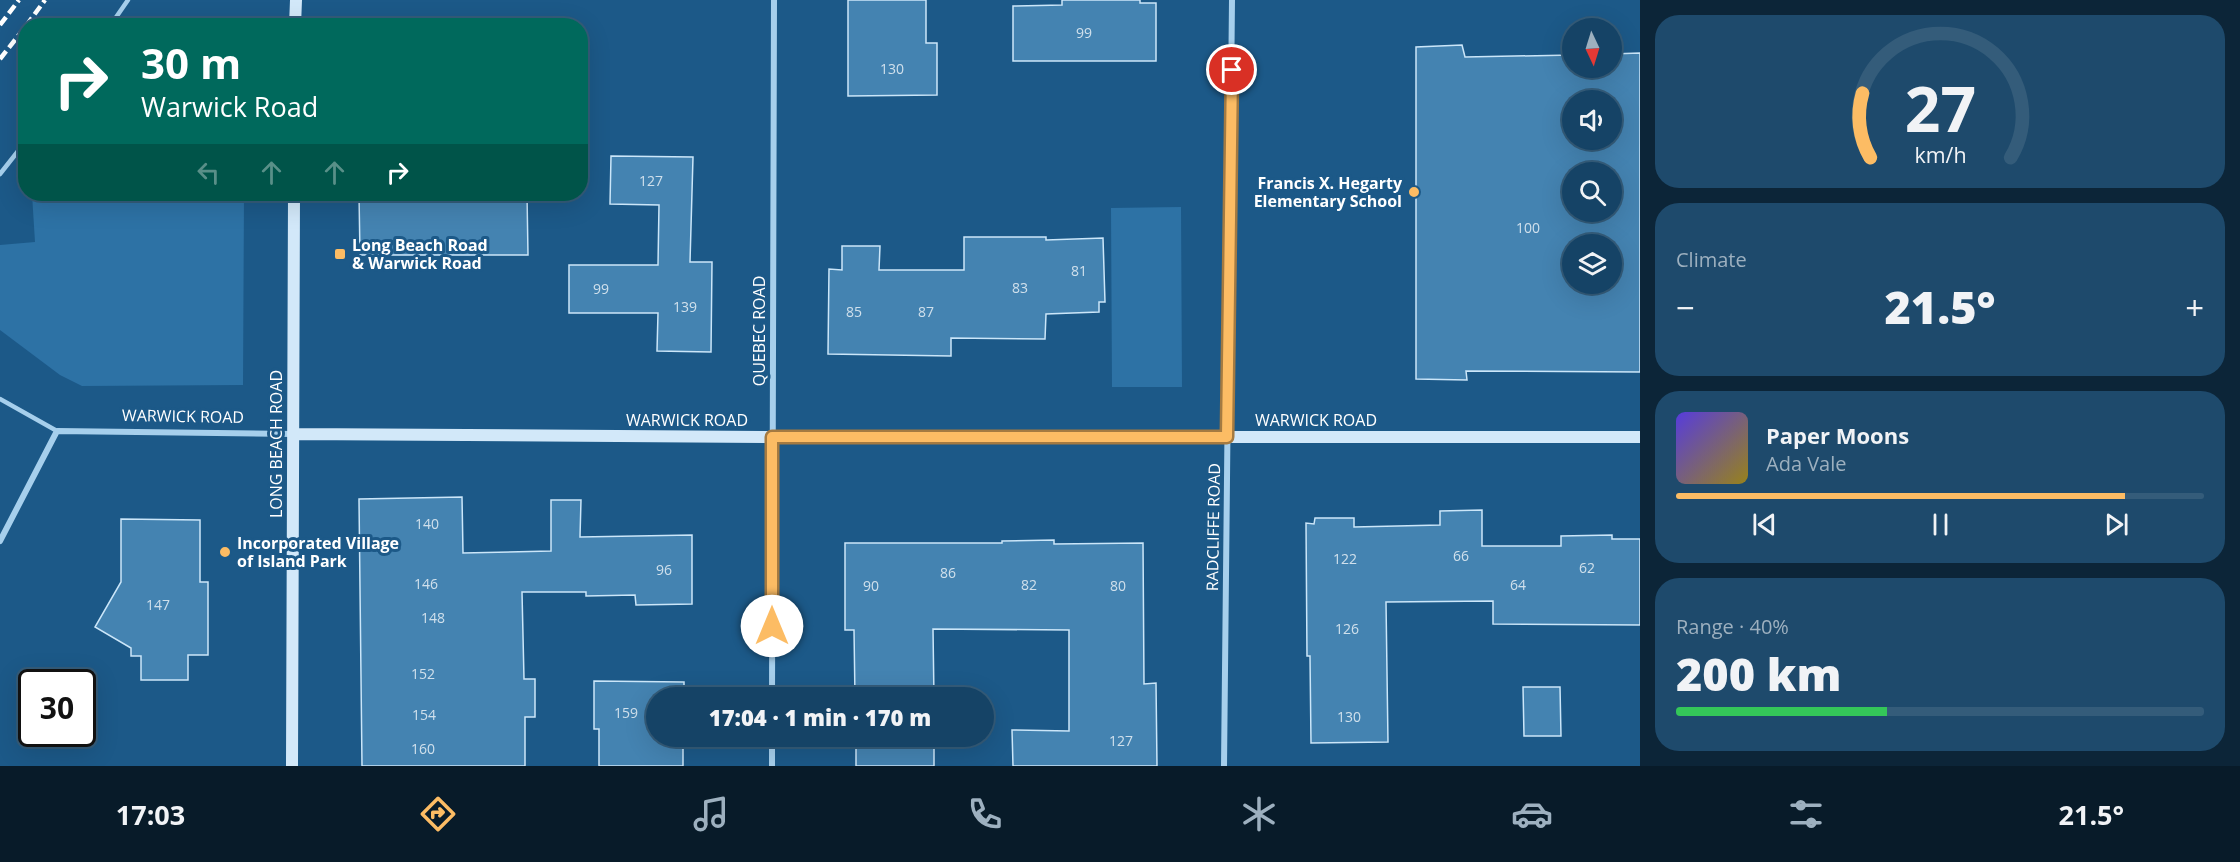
<!DOCTYPE html>
<meta charset="utf-8">
<style>
body{margin:0;font-family:"Open Sans",sans-serif;background:#1e4a6c;color:#f1f3f6;height:100vh;display:flex;flex-direction:column;font-size:22px;white-space:nowrap}
*{box-sizing:border-box;margin:0}
p{font-size:20px;color:#9db0bf}
.icon{flex:none;width:33px;height:33px;fill:none;stroke:currentColor;stroke-width:2;stroke-linecap:round;stroke-linejoin:round}
.map{position:relative;flex:1;overflow:hidden}
.details{display:flex;flex-direction:column;gap:15px;padding:15px;background:#0c2538;width:600px}
.details>*{flex:none}
.top-card{position:absolute;left:18px;top:18px;width:570px;height:183px;border-radius:24px;box-shadow:0 6px 24px #0002,0 0 0 2px #345c7a;background:#00695c;color:#fff;overflow:hidden}
.needle{width:39px;rotate:176deg}
.tools{position:absolute;left:1562px;top:18px;display:grid;gap:12px}
.tools a{display:grid;place-items:center;width:60px;height:60px;border-radius:50%;background:#154366;box-shadow:0 6px 24px #0002,0 0 0 2px #345c7a;font-size:30px}
.speed{position:absolute;left:18px;top:669px;display:flex;gap:12px;font-size:30px;font-weight:700;text-align:center}
.speed>*{display:grid;place-content:center;width:78px;height:78px;border-radius:50%;background:#154366;box-shadow:0 6px 24px #0002,0 0 0 2px #345c7a;line-height:1}
.speed .limit{border:3px solid #111;border-radius:9px;background:#fff;color:#111}
.pin{position:absolute;display:grid;place-items:center;width:51px;height:51px;color:#fff;margin:-26px;border:3px solid #fff;border-radius:50%;box-shadow:0 2px 6px #0007}
.me{position:absolute;width:66px;margin:-33px;rotate:0deg;stroke-linejoin:round;filter:drop-shadow(0 0 4px #0008)}
.turn{display:flex;align-items:center;gap:21px;height:126px;padding:0 24px;font-size:27px}
.turn .icon{width:78px;height:78px;stroke-width:2.5}
.turn b{display:block;font-size:42px;line-height:51px}
.lanes{display:flex;align-items:center;height:57px;padding:0 24px;background:#0003;justify-content:center;gap:30px;direction:ltr}
.lanes .off{opacity:.35}
.big{font-size:45px;font-weight:800;line-height:1.1}
.details .widget{flex:1;display:flex;flex-direction:column;justify-content:center;gap:9px;min-width:0;padding:0 21px;border-radius:24px;background:#1e4a6c}
.details .dial{align-items:center;gap:0}
.dial svg{height:156px;overflow:visible;fill:none;stroke:#345c7a;stroke-width:7;stroke-linecap:round;text-anchor:middle}
.dial text{fill:#f1f3f6;stroke:none}
.song{display:flex;align-items:center;gap:18px}
.cover{width:72px;height:72px;border-radius:9px;background:linear-gradient(135deg,hsl(250 70% 55%),hsl(50 70% 35%))}
.played{height:6px;border-radius:3px;background:linear-gradient(90deg,#fcbc64 85%,#345c7a 85%)}
.keys{display:flex;justify-content:space-around;direction:ltr}
.heat{display:flex;justify-content:space-between;align-items:center;font-size:33px;direction:ltr}
.charge{height:9px;border-radius:4px;background:linear-gradient(90deg,#34c759 40%,#345c7a 0)}
.trip{position:absolute;left:646px;top:687px;width:348px;height:60px;border-radius:30px;background:#154366;box-shadow:0 6px 24px #0002,0 0 0 2px #345c7a;font-weight:800;line-height:60px;text-align:center}
.tabs{display:flex;height:96px;justify-content:space-around;align-items:center;background:#081b29;color:#9db0bf}
.tabs .icon{width:42px;height:42px}
.tabs .on{color:#fcbc64}
.tabs b{font-size:27px;color:#f1f3f6}
main{display:flex;flex:1;min-height:0}
.map>svg:first-child{display:block}
.green{fill:#2d72a5}
.building{fill:#4483b1;stroke:#cbe6f9;stroke-width:1.5;fill-rule:evenodd}
.lines{fill:none;stroke-linecap:round;stroke-linejoin:round}
.lane{stroke:#a6cfec;stroke-width:4.5}
.street{stroke:#a6cfec;stroke-width:6}
.secondary{stroke:#d2e8f9;stroke-width:12}
.rail{stroke:#fff;stroke-width:4.5;stroke-dasharray:10 4.5;stroke-linecap:butt}
.route-casing{stroke:#a47a41;stroke-width:15}
.route{stroke:#fcbc64;stroke-width:10}
.poi-dot{fill:#fcbc64;stroke:#1c5988;stroke-width:2}
.labels{text-anchor:middle;stroke-width:6;stroke-linejoin:round;paint-order:stroke}
.number-label{font-size:14px;fill:#d0e0ec}
.poi-label{font-size:16px;font-weight:bold;fill:#fff;stroke:#1c5988;text-anchor:start}
.street-label{font-size:16px;fill:#fff;stroke:#1c5988}
</style>
<main>
<div class="map">
<svg width="1640" height="766" viewBox="0 0 1640 766">
<rect width="100%" height="100%" fill="#1c5988"/>
<path class="green" d="M32,194h212l-1,191 -161,1 -22,-11 -60,-45v-85l35,-3z
M1181,207l1,180h-70l-1,-179z"/>
<path class="building" d="M848,0h78v43h11v52l-89,1z
M1062,0h78v3h16v58h-143v-55l49,-1z
M1462,45l3,12 107,-2v13h39v-14l29,-1v319l-174,-1 1,9 -51,-1v-332zM1572,100h39v40h-39zM1572,172h39v40h-39zM1572,244h39v40h-39z
M611,156l82,1 -3,105h22l-1,90 -54,-1 1,-38h-89v-48h89l1,-60 -49,-1z
M359,194h168l1,61h-168z
M964,237h82v3l57,-2 2,64h-6v10l-53,2 -1,25 -94,-1v18l-123,-2 1,-85 13,1v-24h38l-1,24h85z
M462,497l1,56 88,-2v-51h30l-1,37 112,-2v69l-56,1 -1,-10 -49,1v-4h-64l2,87h11v38h-10v49h-163l-3,-267z
M1482,510v36h79v-10l51,-1v4h28v86l-147,-1v-23l-107,1 2,140 -77,1 -1,-87h-3l-1,-133 8,1 1,-6h39v9l86,-2v-14z
M121,519l79,1v62h8v73h-20v25h-47v-24h-10v-8l-36,-21 26,-45z
M1054,540v4l89,-1 1,141 12,-1 1,83h-144l-1,-36 57,1v-101l-136,-1 1,69h-79l-1,-68h-9v-87h157v-2z
M594,681l90,1v16h-27v38h26v30h-84v-37h-5z
M1523,687h37l1,49h-37z
M856,736h78v30h-78z"/>
<g class="lines">
<path class="lane" d="M110,26l18,-26
M0,174l26,-33
M0,399l57,32"/>
<path class="street" d="M0,541l57,-110 236,3
M772,698l2,-698
M772,766v-30
M1224,766l8,-766"/>
<path class="secondary" d="M295,26l1,-26
M293,434l479,3h868
M292,766l2,-572"/>
<path class="rail" d="M0,25l19,-25
M26,26l19,-26
M0,59l26,-33"/>
</g>
<g class="lines">
<defs>
<path id="route" d="M772,626v-189h455l5,-367"/>
</defs>
<use href="#route" class="route-casing"/>
<use href="#route" class="route"/>
</g>
<g class="poi-dot">
<circle cx="1414" cy="192" r="6"/>
<rect x="334" y="248" width="12" height="12" rx="3"/>
<circle cx="225" cy="552" r="6"/>
</g>
<g class="labels">
<g class="number-label">
<text x="1084" y="38">99</text>
<text x="892" y="74">130</text>
<text x="651" y="186">127</text>
<text x="1528" y="233">100</text>
<text x="1079" y="276">81</text>
<text x="1020" y="293">83</text>
<text x="601" y="294">99</text>
<text x="685" y="312">139</text>
<text x="854" y="317">85</text>
<text x="926" y="317">87</text>
<text x="427" y="529">140</text>
<text x="1461" y="561">66</text>
<text x="1345" y="564">122</text>
<text x="1587" y="573">62</text>
<text x="664" y="575">96</text>
<text x="948" y="578">86</text>
<text x="426" y="589">146</text>
<text x="1029" y="590">82</text>
<text x="1518" y="590">64</text>
<text x="871" y="591">90</text>
<text x="1118" y="591">80</text>
<text x="158" y="610">147</text>
<text x="433" y="623">148</text>
<text x="1347" y="634">126</text>
<text x="423" y="679">152</text>
<text x="626" y="718">159</text>
<text x="424" y="720">154</text>
<text x="1349" y="722">130</text>
<text x="1121" y="746">127</text>
<text x="423" y="754">160</text>
</g>
<g class="poi-label">
<text x="1402" y="189" text-anchor="end">Francis X. Hegarty<tspan x="1402" dy="18">Elementary School</tspan></text>
<text x="352" y="251">Long Beach Road<tspan x="352" dy="18">&amp; Warwick Road</tspan></text>
<text x="237" y="549">Incorporated Village<tspan x="237" dy="18">of Island Park</tspan></text>
</g>
<g class="street-label">
<text transform="translate(759 331) rotate(-90)" y="6">QUEBEC ROAD</text>
<text transform="translate(183 416) rotate(1)" y="6">WARWICK ROAD</text>
<text x="687" y="426">WARWICK ROAD</text>
<text x="1316" y="426">WARWICK ROAD</text>
<text transform="translate(276 444) rotate(-90)" y="6">LONG BEACH ROAD</text>
<text transform="translate(1213 527) rotate(-89)" y="6">RADCLIFFE ROAD</text>
</g>
</g>
</svg>
<div class="tools">
<a><svg class="needle" viewBox="-14 -14 28 28"><path d="M0-13l5 13h-10z" fill="#e53935"/><path d="M0 13l5-13h-10z" fill="#9db0bf"/></svg></a>
<a><svg class="icon" aria-label="sound" viewBox="0 0 24 24"><path d="M4 9h4l5-4v14l-5-4H4zM17 9q2 3 0 6"/></svg></a>
<a><svg class="icon" aria-label="search" viewBox="0 0 24 24"><circle cx="10" cy="10" r="6"/><path d="M15 15l6 6"/></svg></a>
<a><svg class="icon" aria-label="layers" viewBox="0 0 24 24"><path d="M12 4l9 5-9 5-9-5zM3 14l9 5 9-5"/></svg></a>
</div>
<div class="speed"><div class="limit">30</div></div>
<div class="pin" style="left:1232px;top:70px;background:#d93025"><svg class="icon" aria-label="arrive" viewBox="0 0 24 24"><path d="M6 21V4h12l-3 4 3 4H6"/></svg></div>
<svg class="me" style="left:772px;top:626px" viewBox="-20 -20 40 40"><circle r="19" fill="#fff"/><path d="M0-13L10 11 0 6-10 11z" fill="#fcbc64"/></svg>
<div class="trip">17:04 · 1 min · 170 m</div>
<div class="top-card">
<div class="turn"><svg class="icon" aria-label="right" viewBox="0 0 24 24"><path d="M7 20v-9h11M14 6l5 5-5 5"/></svg><div><b>30 m</b>Warwick Road</div></div>
<div class="lanes"><svg class="icon off" aria-label="left" viewBox="0 0 24 24"><path d="M17 20v-9H6M10 6l-5 5 5 5"/></svg><svg class="icon off" aria-label="ahead" viewBox="0 0 24 24"><path d="M12 20V5M6 11l6-6 6 6"/></svg><svg class="icon off" aria-label="ahead" viewBox="0 0 24 24"><path d="M12 20V5M6 11l6-6 6 6"/></svg><svg class="icon" aria-label="right" viewBox="0 0 24 24"><path d="M7 20v-9h11M14 6l5 5-5 5"/></svg></div>
</div>
</div>
<section class="details">
<div class="widget dial"><svg viewBox="0 0 100 80">
<path d="M14 69A42 42 0 1 1 86 69"/>
<path d="M14 69A42 42 0 0 1 10 36" stroke="#fcbc64"/>
<text x="50" y="56" font-size="32" font-weight="700">27</text>
<text x="50" y="72" font-size="11">km/h</text>
</svg></div>
<div class="widget"><p>Climate</p>
<div class="heat"><a>−</a><b class="big">21.5°</b><a>+</a></div>
</div>
<div class="widget">
<div class="song"><i class="cover"></i><div><b>Paper Moons</b><p>Ada Vale</p></div></div>
<div class="played"></div>
<div class="keys"><svg class="icon" aria-label="previous" viewBox="0 0 24 24"><path d="M18 5L8 12l10 7zM5 5v14"/></svg><svg class="icon" aria-label="pause" viewBox="0 0 24 24"><path d="M8 5v14M16 5v14"/></svg><svg class="icon" aria-label="next" viewBox="0 0 24 24"><path d="M6 5l10 7-10 7zM19 5v14"/></svg></div>
</div>
<div class="widget"><p>Range · 40%</p><b class="big">200 km</b><div class="charge"></div></div>
</section>
</main>
<nav class="tabs">
<b>17:03</b>
<svg class="icon on" aria-label="directions" viewBox="0 0 24 24"><path d="M12 3l9 9-9 9-9-9zM9 14v-3h6M13 9l2 2-2 2"/></svg>
<svg class="icon" aria-label="music" viewBox="0 0 24 24"><path d="M9 18V5l10-2v13"/><circle cx="6" cy="18" r="3"/><circle cx="16" cy="16" r="3"/></svg>
<svg class="icon" aria-label="phone" viewBox="0 0 24 24"><path d="M5 4h4l2 5-3 2q2 4 5 5l2-3 5 2v4C11 20 4 13 5 4z"/></svg>
<svg class="icon" aria-label="climate" viewBox="0 0 24 24"><path d="M12 3v18M4 7l16 10M4 17L20 7"/></svg>
<svg class="icon" aria-label="car" viewBox="0 0 24 24"><path d="M5 17H2v-5l4-1 3-4h7l3 4 3 1v5h-3M9 17h6M6 11h13"/><circle cx="7" cy="17" r="2"/><circle cx="17" cy="17" r="2"/></svg>
<svg class="icon" aria-label="filters" viewBox="0 0 24 24"><path d="M4 7h16M4 17h16"/><circle cx="9" cy="7" r="2"/><circle cx="15" cy="17" r="2"/></svg>
<b>21.5°</b>
</nav>
